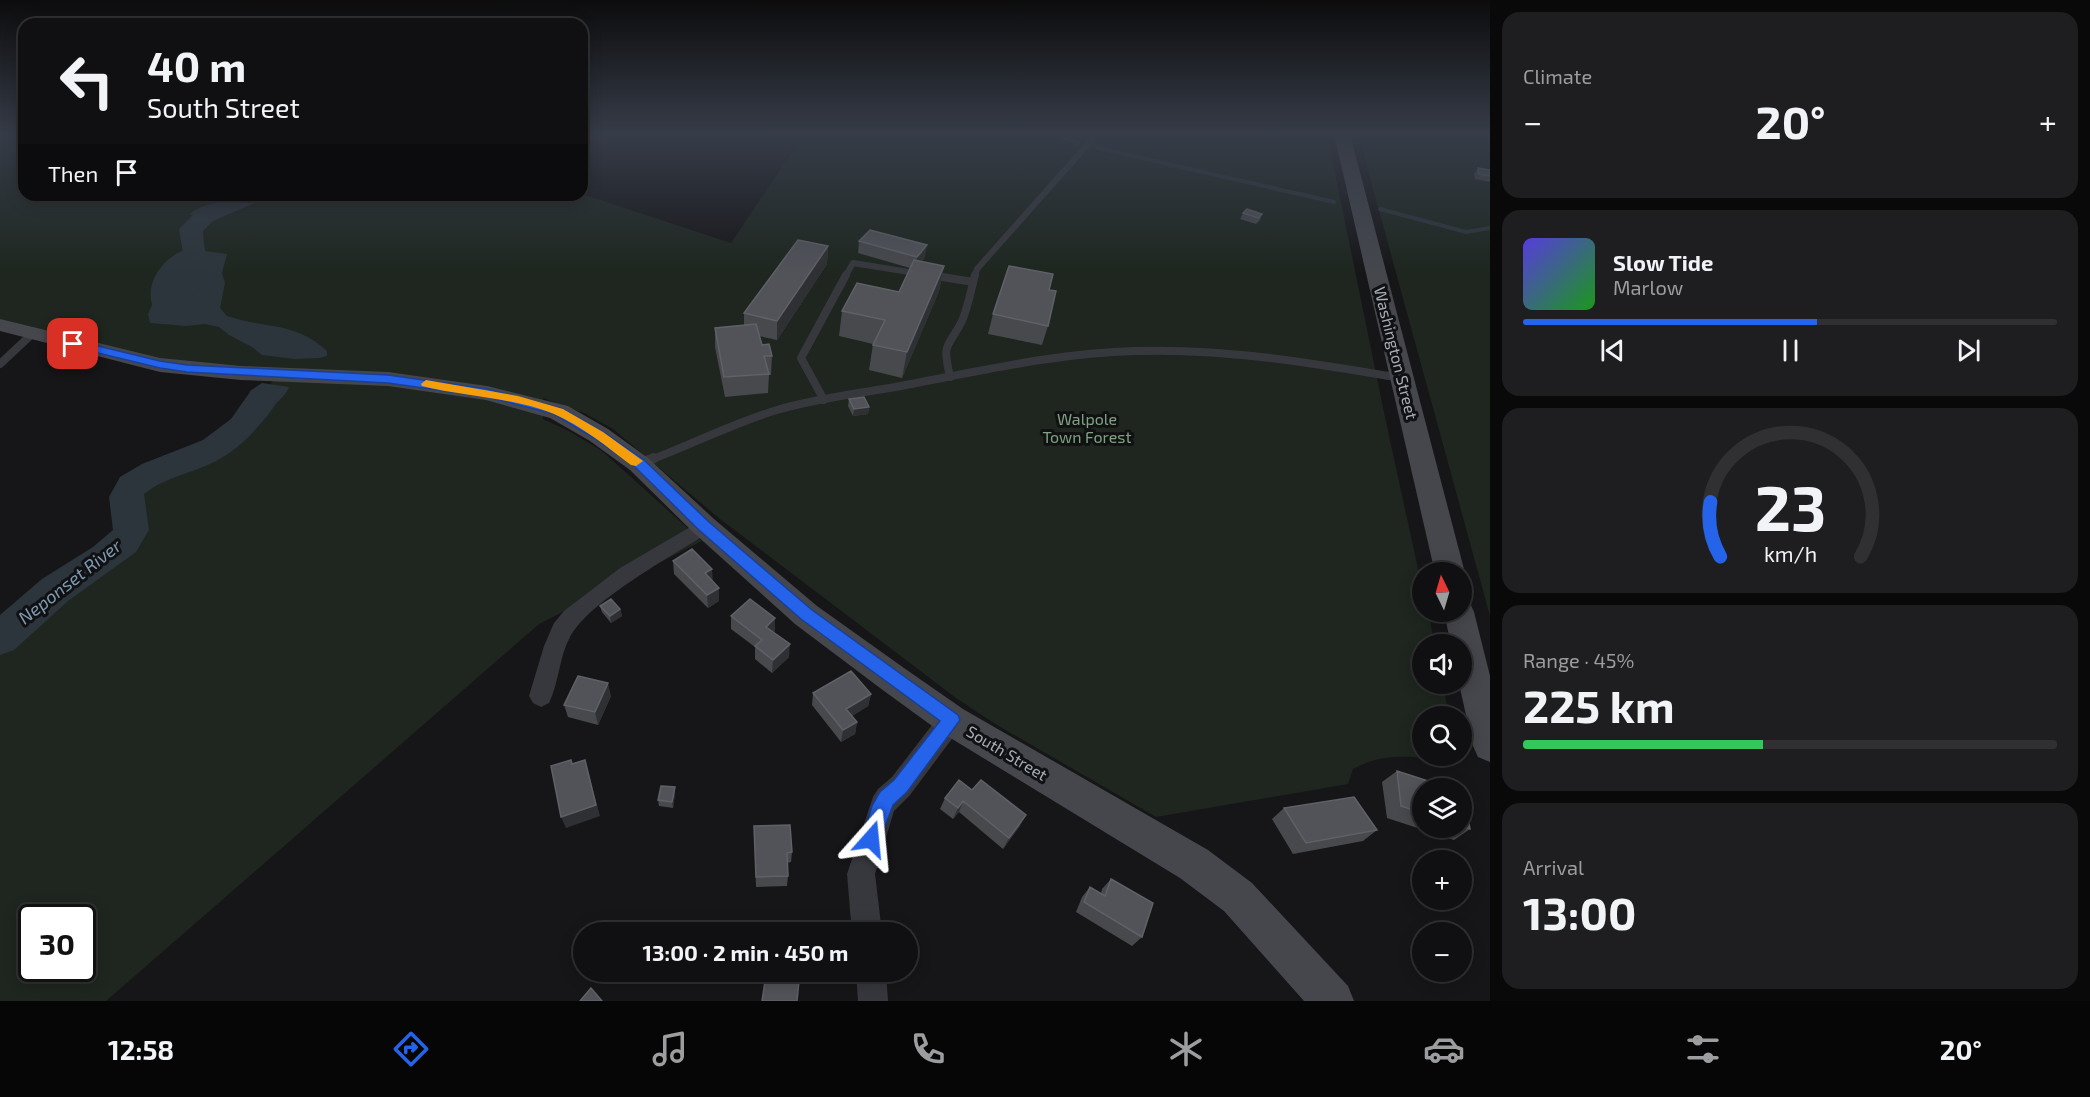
<!DOCTYPE html>
<meta charset="utf-8">
<style>
body{margin:0;font-family:"Exo 2",sans-serif;background:#1e1e20;color:#f1f3f6;height:100vh;display:flex;flex-direction:column;font-size:22px;white-space:nowrap}
*{box-sizing:border-box;margin:0}
p{font-size:20px;color:#9c9d9f}
.icon{flex:none;width:33px;height:33px;fill:none;stroke:currentColor;stroke-width:2;stroke-linecap:round;stroke-linejoin:round}
.map{position:relative;flex:1;overflow:hidden}
.panel{display:flex;flex-direction:column;gap:12px;padding:12px;background:#09090a;width:600px}
.panel>*{flex:none}
.hud{position:absolute;left:18px;top:18px;width:570px;height:183px;border-radius:18px;box-shadow:0 3px 15px #0003,0 0 0 2px #303032;background:#101012;color:#f1f3f6;overflow:hidden}
.needle{width:39px;rotate:355deg}
.tools{position:absolute;left:1412px;top:562px;display:grid;gap:12px}
.tools a{display:grid;place-items:center;width:60px;height:60px;border-radius:50%;background:#101012;box-shadow:0 3px 15px #0003,0 0 0 2px #303032;font-size:30px}
.speed{position:absolute;left:18px;top:904px;display:flex;gap:12px;font-size:30px;font-weight:700;text-align:center}
.speed>*{display:grid;place-content:center;width:78px;height:78px;border-radius:50%;background:#101012;box-shadow:0 3px 15px #0003,0 0 0 2px #303032;line-height:1}
.speed .limit{border:3px solid #111;border-radius:9px;background:#fff;color:#111}
.pin{position:absolute;display:grid;place-items:center;width:51px;height:51px;color:#fff;margin:-26px;border-radius:12px;box-shadow:0 3px 9px #0006}
.me{position:absolute;width:66px;margin:-33px;rotate:18deg;stroke-linejoin:round;filter:drop-shadow(0 0 4px #0008)}
.turn{display:flex;align-items:center;gap:21px;height:126px;padding:0 30px;font-size:27px}
.turn .icon{width:78px;height:78px;stroke-width:2.5}
.turn b{display:block;font-size:42px;line-height:51px}
.then{display:flex;align-items:center;height:57px;padding:0 30px;background:#0003;gap:12px;font-size:22px}
.big{font-size:45px;font-weight:700;line-height:1.1}
.panel .widget{flex:1;display:flex;flex-direction:column;justify-content:center;gap:9px;min-width:0;padding:0 21px;border-radius:18px;background:#1e1e20}
.panel .dial{align-items:center;gap:0}
.dial svg{height:156px;overflow:visible;fill:none;stroke:#303032;stroke-width:7;stroke-linecap:round;text-anchor:middle}
.dial text{fill:#f1f3f6;stroke:none}
.song{display:flex;align-items:center;gap:18px}
.cover{width:72px;height:72px;border-radius:9px;background:linear-gradient(135deg,hsl(250 70% 55%),hsl(120 70% 35%))}
.played{height:6px;border-radius:3px;background:linear-gradient(90deg,#2563eb 55%,#303032 55%)}
.keys{display:flex;justify-content:space-around;direction:ltr}
.heat{display:flex;justify-content:space-between;align-items:center;font-size:33px;direction:ltr}
.charge{height:9px;border-radius:4px;background:linear-gradient(90deg,#34c759 45%,#303032 0)}
.trip{position:absolute;left:573px;top:922px;width:345px;height:60px;border-radius:30px;background:#101012;box-shadow:0 3px 15px #0003,0 0 0 2px #303032;font-weight:700;line-height:60px;text-align:center}
.dock{display:flex;height:96px;justify-content:space-around;align-items:center;background:#060607;color:#9c9d9f}
.dock .icon{width:42px;height:42px}
.dock .selected{color:#2563eb}
.dock b{font-size:27px;color:#f1f3f6}
main{display:flex;flex:1;min-height:0}
.map>svg:first-child{display:block}
.green{fill:#1e261f;fill-rule:evenodd}
.water{fill:#2c353c}
.lines{fill:none;stroke-linecap:round;stroke-linejoin:round}
.stream{stroke:#2c353c;stroke-width:4}
.river{fill:#2c353c;fill-rule:evenodd}
.lane-far2{stroke:#37383d;stroke-width:6}
.lane-far1{stroke:#37383d;stroke-width:8}
.lane{stroke:#37383d;stroke-width:10}
.street{fill:#37383d;fill-rule:evenodd}
.secondary{fill:#45474d;fill-rule:evenodd}
.wall{fill:#47494d}
.shaded-wall{fill:#2f3033}
.building{fill:#525359;stroke:#5f6168;stroke-width:1.5}
.route{fill:#2563eb;stroke:#184099;stroke-width:1.5}
.slow{fill:#f59e0b}
.labels{text-anchor:middle;stroke-width:6;stroke-linejoin:round;paint-order:stroke}
.street-label{font-size:16px;fill:#a8adb8;stroke:#111113}
.park-label{font-size:16px;fill:#7fa381;stroke:#111113}
.water-label{font-size:18px;font-style:italic;fill:#7f9bb3;stroke:#111113}
</style>
<main>
<div class="map">
<svg width="1490" height="1001" viewBox="0 0 1490 1001">
<rect width="100%" height="100%" fill="#161618"/>
<path class="green" d="M0,134h24v61l558,-1 149,49 73,-109h523l59,288 36,165v25h6l7,33h-13v39h21l6,33h-27v39h33l1,5c-39,-3 -68,-11 -103,8l-5,15 -192,33 -159,-92 -41,-27 -236,-179 -107,-90 -29,-16 -41,-15v21l26,12 33,20 100,90 -163,83 -433,377h-106v-363l56,-48 59,-41 14,-13 3,-13 -6,-15v-13l3,-8 14,-9 54,-21 42,-28 38,-54 -63,-4 -214,-46zM32,918h50v51h-50z
M1358,134h132v482z"/>
<path class="water" d="M236,195h24c-16,8 -54,27 -70,19 12,-11 32,-10 46,-19z
M200,246l5,5 22,3 -5,19 3,10 -5,25 7,8c38,13 68,5 100,35v5l-7,2 -25,1 -33,-4 -10,-8 -23,-12 -10,-8 -14,-3 -19,2 -36,-3 -2,-9 4,-9c-8,-29 20,-57 48,-59z
M262,383l27,4c-3,8 -9,12 -14,18 -16,22 -21,32 -50,27 11,-18 22,-18 25,-41z"/>
<g class="lines">
<path class="stream" d="M1055,134l22,9
M1098,148l236,54
M1380,209l86,23 24,-4"/>
<path class="river" d="M235,195h30l-3,5 -49,21 -10,10c1,36 16,27 -9,64l-9,2 -9,-2 -4,-6 13,-22 -6,-38 18,-18z
M261,389l11,3 4,7c-17,33 -43,57 -78,70 -19,7 -38,12 -54,25l5,36 -13,22 -68,49 -54,49 -14,5v-40l42,-36 51,-32 20,-17 -4,-33 11,-20 22,-13 61,-24 28,-21 19,-27z"/>
<path class="lane-far2" d="M845,277l8,-14 87,14
M975,277l2,-8 120,-135"/>
<path class="lane-far1" d="M930,275l43,7
M0,364l32,-30
M950,377c-8,-36 -3,-27 12,-56 6,-14 9,-31 13,-46
M824,400l-23,-42 45,-83
M650,460c43,-16 83,-37 127,-50 44,-13 89,-17 134,-26 74,-14 148,-31 224,-33 89,-3 178,12 266,27"/>
<path class="lane" d="M639,464l15,-6"/>
<path class="street" d="M704,519l7,2 3,5 -3,5c-37,24 -121,69 -141,106 -11,20 -11,46 -21,66l-8,4 -8,-4 -4,-7 15,-50 10,-23 10,-12 56,-43z
M951,709l9,3 3,8 -3,8 -50,67 -16,16 -19,63 7,59h-30l-5,-59 26,-77 5,-8 14,-12 50,-65z
M856,972h30l2,29h-30z"/>
<path class="secondary" d="M1334,134h16l115,439 -4,7v-7h-26z
M0,319l160,39 81,8 147,6 99,14 81,20 40,23 40,29 66,61 103,87 87,62 59,41 245,141 44,33 96,103 6,15h-50l-80,-90 -44,-33 -241,-147 -59,-43 -85,-64 -101,-91 -64,-63 -40,-29 -40,-23 -64,-18 -98,-14 -147,-6 -81,-8 -160,-41z
M1461,600l9,3 4,9 16,64v86l-12,-5 -5,-11 -14,-62 2,-39h-10l-7,-33h17z"/>
</g>
<path class="wall" d="M1478,168l12,2v12l-15,-3 -1,-5z
M1243,213l19,1 -2,6 -4,4 -16,-5z
M859,241l66,16 -4,5 23,4 -5,25 -37,87 -33,-8 4,-26 -34,-8 3,-25 57,-19 11,-24 -52,-15z
M828,246l-1,18 -50,76 -18,-4 3,9 10,11 -1,19h-2l-1,18 -43,4 -10,-50v-19l29,-3v-12z
M1049,290l-1,36 -6,19 -54,-11 5,-20z
M849,399l20,8 -1,7 -15,2 -5,-10z
M673,561l39,20 7,20 -11,7 -34,-34z
M600,606l20,3 2,7 -11,7 -9,-11z
M731,616l44,15 -2,1 16,25 -17,16 -17,-14v-12l-24,-18z
M813,693l58,1 -3,12 -16,10 5,6 -2,12 -14,8 -29,-37z
M611,696l-13,29 -30,-8 -4,-12z
M1397,771l25,18v39h39v-36l9,37 -16,11 -67,-22 -5,-36z
M959,780l61,46 -17,23 -44,-37 -6,7 -13,-10 5,-11z
M675,793l-2,15 -14,-2 -1,-6z
M1284,808l93,22 -14,11 -70,13 -21,-35z
M754,826l38,26 -1,10 -4,1 1,13 -1,10 -31,1z
M1111,879l31,58 -10,9 -56,-34 6,-15 8,-10 11,6 1,-4z"/>
<path class="shaded-wall" d="M927,245l-2,12 -10,12 2,-12z
M828,246l-1,18 -50,76v-19z
M944,266l-5,25 -37,87 5,-26z
M869,407l-1,7 -15,2 1,-7z
M712,569l1,13 -8,-9z
M719,588v13l-11,7 -1,-13z
M620,609l2,7 -11,7 -1,-7z
M775,618v13l-9,8v-12z
M790,644l-1,13 -17,16 1,-13z
M608,683l3,13 -13,29 -3,-13z
M871,694l-3,12 -24,15 2,-12z
M857,722l-2,12 -14,8 2,-12z
M585,760l15,56 -34,12 -5,-11z
M675,787v6l-2,15 -1,-6z
M963,801l-4,11 -6,7 5,-11z
M1026,815l-6,11 -17,23 6,-11z"/>
<path class="building" d="M1478,168l12,2v6l-11,-2z
M1247,209l15,5 -4,4 -15,-5z
M870,230l57,15 -10,12 -58,-16z
M798,240l30,6 -51,75 -33,-8z
M914,260l30,6 -37,86 -34,-7 12,-25 -43,-9 15,-28 42,9z
M1009,266l44,8 -4,16 7,1 -8,35 -55,-12z
M756,324l6,21 7,-1 3,12h-8l5,18 -45,3 -9,-49z
M864,397l5,10 -15,2 -5,-10z
M692,549l20,20 -7,4 14,15 -12,7 -34,-34z
M611,599l9,10 -10,7 -10,-10z
M750,599l25,19 -9,9 24,17 -17,16 -18,-14 7,-6 -31,-24z
M851,671l20,23 -25,15 11,13 -14,8 -30,-37z
M578,676l30,7 -13,29 -31,-7z
M571,760l1,4 13,-4 11,45 -35,12 -10,-51z
M1397,771l56,18h-31v24l-21,-7z
M959,780l13,10 9,-10 45,35 -17,23 -46,-37 -5,7 -13,-10z
M661,786l14,1 -3,15 -14,-2z
M1461,792h2l7,37 -9,-3z
M1354,797l23,33 -71,13 -22,-35z
M790,825l2,27 -5,1 1,23 -32,1 -2,-51z
M1111,879l42,24 -11,34 -58,-35 6,-15 15,9z
M766,975l33,6 -2,20h-35z
M591,988l11,13h-22z"/>
<linearGradient id="sky" x2="0" y2="1"><stop stop-color="#0c0c0d"/><stop offset="0.49" stop-color="#363c48"/><stop offset="1" stop-color="#363c48" stop-opacity="0"/></linearGradient>
<rect width="1490" height="274" fill="url(#sky)"/>
<path class="route" d="M73,340l87,21 27,4 201,10 99,14 76,20 40,23 41,28 65,62 103,88 146,105 2,5 -53,72 -14,13 -15,40 -7,3 -7,-3 -2,-6 10,-33 8,-14 14,-12 46,-59 -139,-102 -102,-89 -64,-63 -41,-29 -40,-24 -67,-17 -99,-14 -201,-11 -27,-4 -91,-22 -1,-2z"/>
<path class="slow" d="M426,380l92,16 45,13 40,23 40,29 -7,5 -5,-1c-24,-18 -49,-39 -77,-51 -42,-17 -89,-17 -132,-28l-1,-2z"/>
<g class="labels">
<g class="street-label">
<text transform="translate(1396 353) rotate(76)" y="6">Washington Street</text>
<text transform="translate(1007 753) rotate(31)" y="6">South Street</text>
</g>
<g class="park-label">
<text x="1087" y="425">Walpole<tspan x="1087" dy="18">Town Forest</tspan></text>
</g>
<g class="water-label">
<text transform="translate(70 582) rotate(-38)" y="6">Neponset River</text>
</g>
</g>
</svg>
<div class="tools">
<a><svg class="needle" viewBox="-14 -14 28 28"><path d="M0-13l5 13h-10z" fill="#e53935"/><path d="M0 13l5-13h-10z" fill="#9c9d9f"/></svg></a>
<a><svg class="icon" aria-label="sound" viewBox="0 0 24 24"><path d="M4 9h4l5-4v14l-5-4H4zM17 9q2 3 0 6"/></svg></a>
<a><svg class="icon" aria-label="search" viewBox="0 0 24 24"><circle cx="10" cy="10" r="6"/><path d="M15 15l6 6"/></svg></a>
<a><svg class="icon" aria-label="layers" viewBox="0 0 24 24"><path d="M12 4l9 5-9 5-9-5zM3 14l9 5 9-5"/></svg></a>
<a>+</a>
<a>−</a>
</div>
<div class="speed"><div class="limit">30</div></div>
<div class="pin" style="left:73px;top:344px;background:#d93025"><svg class="icon" aria-label="arrive" viewBox="0 0 24 24"><path d="M6 21V4h12l-3 4 3 4H6"/></svg></div>
<svg class="me" style="left:871px;top:839px" viewBox="-20 -20 40 40"><path d="M0-17L14 15 0 8-14 15z" fill="#2563eb" stroke="#fff" stroke-width="4"/></svg>
<div class="trip">13:00 · 2 min · 450 m</div>
<div class="hud">
<div class="turn"><svg class="icon" aria-label="left" viewBox="0 0 24 24"><path d="M17 20v-9H6M10 6l-5 5 5 5"/></svg><div><b>40 m</b>South Street</div></div>
<div class="then">Then<svg class="icon" aria-label="arrive" viewBox="0 0 24 24"><path d="M6 21V4h12l-3 4 3 4H6"/></svg></div>
</div>
</div>
<section class="panel">
<div class="widget"><p>Climate</p>
<div class="heat"><a>−</a><b class="big">20°</b><a>+</a></div>
</div>
<div class="widget">
<div class="song"><i class="cover"></i><div><b>Slow Tide</b><p>Marlow</p></div></div>
<div class="played"></div>
<div class="keys"><svg class="icon" aria-label="previous" viewBox="0 0 24 24"><path d="M18 5L8 12l10 7zM5 5v14"/></svg><svg class="icon" aria-label="pause" viewBox="0 0 24 24"><path d="M8 5v14M16 5v14"/></svg><svg class="icon" aria-label="next" viewBox="0 0 24 24"><path d="M6 5l10 7-10 7zM19 5v14"/></svg></div>
</div>
<div class="widget dial"><svg viewBox="0 0 100 80">
<path d="M14 69A42 42 0 1 1 86 69"/>
<path d="M14 69A42 42 0 0 1 9 41" stroke="#2563eb"/>
<text x="50" y="56" font-size="32" font-weight="700">23</text>
<text x="50" y="72" font-size="11">km/h</text>
</svg></div>
<div class="widget"><p>Range · 45%</p><b class="big">225 km</b><div class="charge"></div></div>
<div class="widget"><p>Arrival</p><b class="big">13:00</b></div>
</section>
</main>
<nav class="dock">
<b>12:58</b>
<svg class="icon selected" aria-label="directions" viewBox="0 0 24 24"><path d="M12 3l9 9-9 9-9-9zM9 14v-3h6M13 9l2 2-2 2"/></svg>
<svg class="icon" aria-label="music" viewBox="0 0 24 24"><path d="M9 18V5l10-2v13"/><circle cx="6" cy="18" r="3"/><circle cx="16" cy="16" r="3"/></svg>
<svg class="icon" aria-label="phone" viewBox="0 0 24 24"><path d="M5 4h4l2 5-3 2q2 4 5 5l2-3 5 2v4C11 20 4 13 5 4z"/></svg>
<svg class="icon" aria-label="climate" viewBox="0 0 24 24"><path d="M12 3v18M4 7l16 10M4 17L20 7"/></svg>
<svg class="icon" aria-label="car" viewBox="0 0 24 24"><path d="M5 17H2v-5l4-1 3-4h7l3 4 3 1v5h-3M9 17h6M6 11h13"/><circle cx="7" cy="17" r="2"/><circle cx="17" cy="17" r="2"/></svg>
<svg class="icon" aria-label="filters" viewBox="0 0 24 24"><path d="M4 7h16M4 17h16"/><circle cx="9" cy="7" r="2"/><circle cx="15" cy="17" r="2"/></svg>
<b>20°</b>
</nav>
